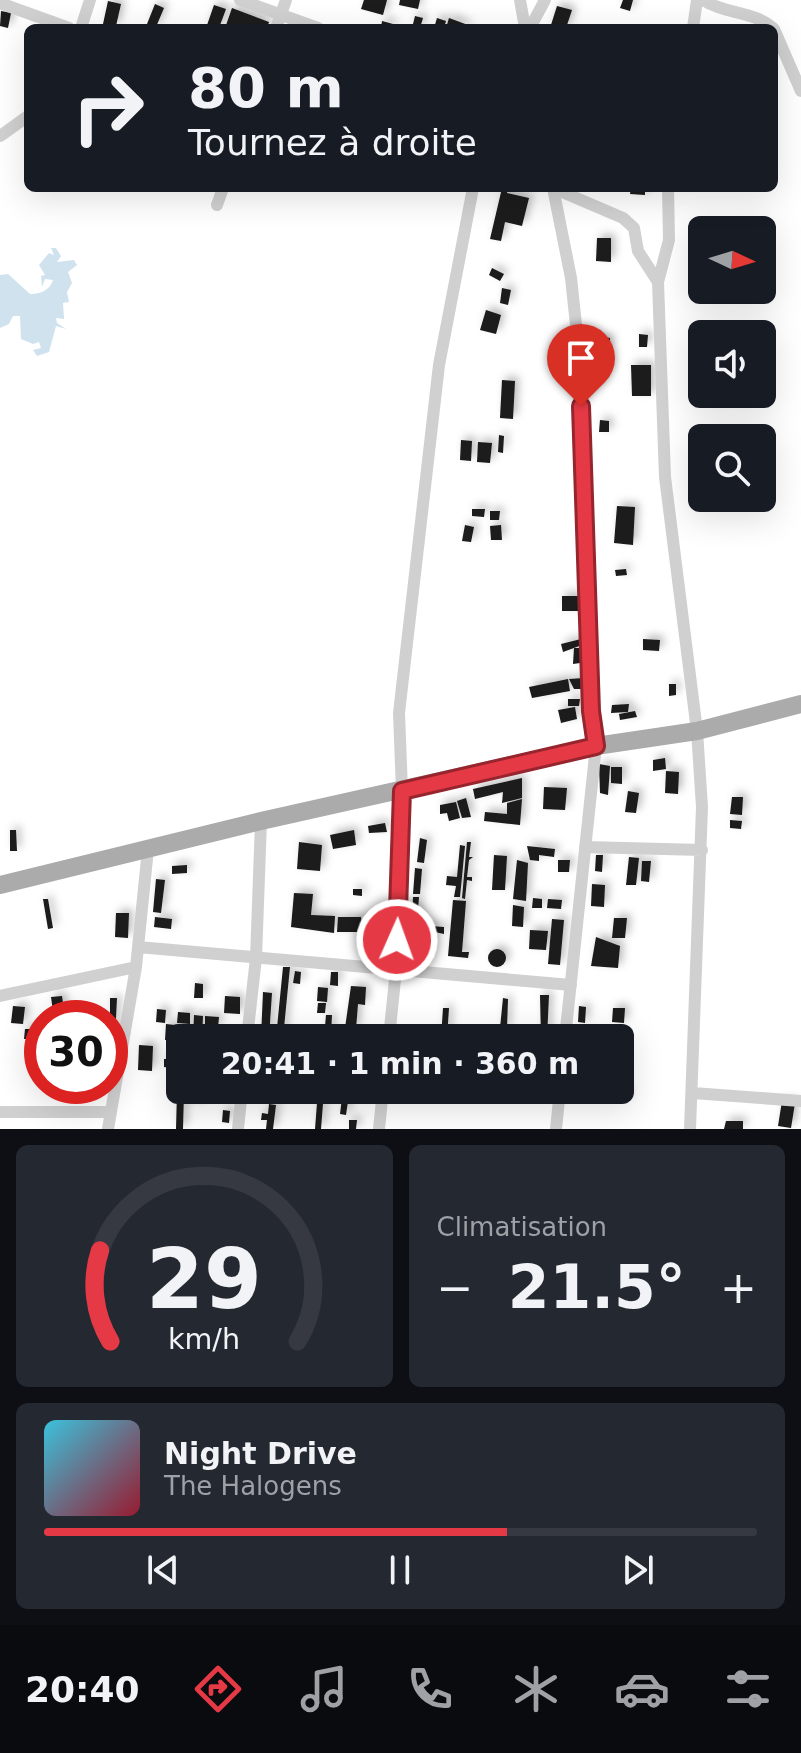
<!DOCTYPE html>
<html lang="fr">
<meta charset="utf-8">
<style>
body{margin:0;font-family:"DejaVu Sans",sans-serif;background:#242831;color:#f1f3f6;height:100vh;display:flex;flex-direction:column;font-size:30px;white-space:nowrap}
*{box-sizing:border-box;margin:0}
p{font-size:26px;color:#9ea1a6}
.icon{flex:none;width:44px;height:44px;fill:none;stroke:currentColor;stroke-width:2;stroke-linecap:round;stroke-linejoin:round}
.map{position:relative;height:1129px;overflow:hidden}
.drawer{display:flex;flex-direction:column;gap:16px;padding:16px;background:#0d0f14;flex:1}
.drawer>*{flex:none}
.top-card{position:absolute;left:24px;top:24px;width:754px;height:168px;border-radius:12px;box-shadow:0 8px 32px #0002;background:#171b24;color:#f1f3f6;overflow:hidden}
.needle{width:52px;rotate:94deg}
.controls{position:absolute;left:688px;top:216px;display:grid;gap:16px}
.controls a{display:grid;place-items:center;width:88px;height:88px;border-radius:12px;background:#171b24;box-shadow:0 8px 32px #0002;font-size:40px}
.speed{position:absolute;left:24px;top:1000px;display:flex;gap:16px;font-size:40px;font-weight:700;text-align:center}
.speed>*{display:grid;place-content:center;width:104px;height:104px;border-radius:50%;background:#171b24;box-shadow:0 8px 32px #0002;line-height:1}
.speed .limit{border:12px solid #d22;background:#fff;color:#111}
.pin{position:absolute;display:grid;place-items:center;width:68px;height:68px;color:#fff;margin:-82px -34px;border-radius:50% 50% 50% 0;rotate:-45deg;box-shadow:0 0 8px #0007}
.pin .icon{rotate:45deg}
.me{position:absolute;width:88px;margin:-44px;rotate:2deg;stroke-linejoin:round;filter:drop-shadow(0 0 6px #0008)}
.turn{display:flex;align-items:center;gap:28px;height:168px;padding:0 32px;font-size:36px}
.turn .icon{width:104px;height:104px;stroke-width:2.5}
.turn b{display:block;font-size:56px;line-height:68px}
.big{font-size:60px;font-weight:700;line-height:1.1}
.drawer .card{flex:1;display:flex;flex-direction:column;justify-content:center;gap:12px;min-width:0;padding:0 28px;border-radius:12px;background:#242831}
.drawer .dial{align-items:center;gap:0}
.dial svg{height:208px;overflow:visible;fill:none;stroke:#363941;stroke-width:7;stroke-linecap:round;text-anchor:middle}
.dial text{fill:#f1f3f6;stroke:none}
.song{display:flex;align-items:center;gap:24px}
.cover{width:96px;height:96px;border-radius:12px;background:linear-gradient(135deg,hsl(190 70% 55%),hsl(350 70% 35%))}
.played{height:8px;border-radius:4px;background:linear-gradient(90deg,#e63946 65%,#363941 65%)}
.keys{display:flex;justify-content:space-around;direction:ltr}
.heat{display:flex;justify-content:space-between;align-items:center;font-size:44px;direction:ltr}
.drawer .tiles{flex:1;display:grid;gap:16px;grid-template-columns:1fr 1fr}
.card:last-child{grid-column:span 2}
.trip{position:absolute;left:166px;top:1024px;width:468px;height:80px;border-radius:12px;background:#171b24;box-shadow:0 8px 32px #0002;font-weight:700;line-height:80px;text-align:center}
.tabs{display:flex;height:128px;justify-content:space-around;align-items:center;background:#090b0e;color:#9ea1a6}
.tabs .icon{width:56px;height:56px}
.tabs .active{color:#e63946}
.tabs b{font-size:36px;color:#f1f3f6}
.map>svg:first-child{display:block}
.water{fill:#cfe2ee}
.building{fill:#1a1a1a;filter:url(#shadow)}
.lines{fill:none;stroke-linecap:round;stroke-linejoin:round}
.minor{stroke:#d0d0d0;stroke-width:12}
.primary{stroke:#ababab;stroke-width:18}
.route-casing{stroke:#96252e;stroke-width:20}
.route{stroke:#e63946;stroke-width:14}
</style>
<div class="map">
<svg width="801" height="1129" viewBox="0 0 801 1129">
<defs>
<filter id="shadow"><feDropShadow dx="4" dy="-4" stdDeviation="4" flood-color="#0004"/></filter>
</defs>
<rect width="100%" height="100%" fill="#fff"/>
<path class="water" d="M51,248h5l5,8 -4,6 17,-2 3,5 -9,7 4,11 -5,9 2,10 -6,1 1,16 -8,-1 1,5 9,6 -10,-3 -7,26 -12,4 -4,-6 8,-2 -2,-6 -6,2 -12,-5 -1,-23h-7l-4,8 -9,4v-53l8,-1 22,20c11,0 20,-4 23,-14l-8,-1 -3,8 -1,-11 4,-1 -6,-10 10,-12 5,2z"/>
<path class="building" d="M364,0h23l-4,15 -22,-6z
M400,0h20l-2,9 -19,-4z
M623,0h10l-3,11 -10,-3z
M108,1l13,3 -5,22 -13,-2z
M155,4l9,4 -8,19 -9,-3z
M214,5l12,4 -7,19h-13z
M557,6l15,4 -6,18h-16z
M232,8l37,14 -2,6h-42z
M1,11l10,2 -3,15 -8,-2z
M415,16l8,2 -3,10h-8z
M437,18l9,3 -2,7h-10z
M449,18l19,7 -1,3h-21z
M382,21l11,3 -1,4h-11z
M502,188h6l-1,5 22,5 -7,28 -17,-4 -4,19 -11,-2z
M631,188h14v7l-15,-1z
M597,238h14v24l-15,-1z
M492,268l12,6 -4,7 -11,-6z
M502,288l9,2 -3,15 -8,-2z
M486,310l15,5 -5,19 -16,-4z
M639,334l9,1 -1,12h-8z
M603,337l7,1v9l-8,-1z
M631,365h20v31h-19z
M502,380l13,1 -2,38 -13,-1z
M600,420l9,1v11h-10z
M499,435l5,1 -1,17 -5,-1z
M461,440l11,1 -1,20 -11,-1z
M478,442l14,1 -2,20 -13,-1z
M617,506l18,1 -2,38 -19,-2z
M472,509h13l-1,8 -12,-1z
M490,511h10l-1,9h-9z
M465,525l9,2 -3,15 -9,-1z
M501,525l1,15h-11l-1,-14z
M626,569l1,6 -11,1 -1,-6z
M562,596h17v15h-17z
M581,639l1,6 -19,7 -2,-8z
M643,639l17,1 -1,11 -16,-1z
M574,648h7l-1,15 -7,1z
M584,678v11h-10l-5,-10z
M568,679l2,12 -38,7 -3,-11z
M669,684h7v11l-7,1z
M568,699h12l-1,7h-11z
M629,704l-1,8 -17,1 1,-8z
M575,707l2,12 -16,4 -3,-13z
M635,711l2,6 -17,3 -1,-6z
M665,758l1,11 -13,2v-11z
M599,764l11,2 -2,29 -8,-2z
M611,767h11v17l-11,-1z
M666,771l13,1 -1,22 -13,-1z
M522,778v20l-20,5 1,-11 -28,7 -2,-10z
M544,787l23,1 -2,22 -22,-1z
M628,791l11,2 -3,20 -11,-1z
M732,797h11l-1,18 -12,-1z
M466,798l5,19 -9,1 -5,-17z
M522,799l-2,26 -36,-4 1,-9 22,2v-11z
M456,802l4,16 -11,3 -2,-8 -7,1v-9z
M730,820l12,1 -1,8 -11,-1z
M385,823l2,9 -18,1 -1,-7z
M10,830h6l1,21h-7z
M354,830l2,15 -23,4 -3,-14z
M420,838l7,2 -3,23 -7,-1z
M299,842l23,3 -2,26 -23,-2z
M467,842h4l-2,15h4l-4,3 -2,17h5v4l-5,-1 -2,19 -3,-1z
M460,845l5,1 -5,51h-6l2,-11 -10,-1 1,-9 10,1z
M527,846l28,3 -1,8 -15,-2v6l-9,-1z
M494,855l13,1 -2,34h-13z
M596,855h7l-1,17 -7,-1z
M629,857l10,1 -3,27h-10z
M517,860l11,3 -2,38 -13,-2z
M558,860h12l-1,12h-11z
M642,861h9l-2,21 -8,-1z
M187,865v8l-15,1v-8z
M415,868l7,1 -2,25h-7z
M156,879l9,1 -4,33 -8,-1z
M592,884l13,1 -1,22 -13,-1z
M353,889h9v7l-9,-1z
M294,893l19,1 -2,21 24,1 -1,17 -43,-6z
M413,897h6l-2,25h-5z
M533,898l9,1v9h-10z
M43,899h5l5,29 -5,1z
M548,899l14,1 -1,9 -14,-1z
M453,900l13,1 -4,51h7l-1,6 -20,-2z
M513,905l11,2 -1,20 -11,-1z
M116,913h13l-1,25 -13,-1z
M155,917l17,2 -1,10 -17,-2z
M338,917h23l1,15h-25z
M614,918h13l-2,20h-13z
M552,919l12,1 -4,45 -12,-1z
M417,925l27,2v7l-27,-6z
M410,930l11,1 -2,21h-11z
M530,930l18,1 -2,19 -17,-1z
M596,937l24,9 -2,22 -27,-2z
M488 958a9 9 0 1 1 18 0a9 9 0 1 1-18 0Z
M283,967h7l-7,71h-7z
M295,971l6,1 -1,12 -7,-1z
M331,972h7v14l-8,-1z
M195,983l8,1v14h-9z
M351,986l15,1 -1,18 -7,-1 -2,25 -11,-1z
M318,987l10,1 -1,14 -10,-1z
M263,992l9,1 -3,44h-8z
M540,995h9l-2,43h-6z
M62,996l3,22h-11l-3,-21z
M225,996l15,1v17l-16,-1z
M110,998h7l-2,40h-5z
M503,998l5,1 -1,30 -7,-1z
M318,1003h8l-1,10h-8z
M13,1006l12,1 -2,17 -12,-1z
M579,1006l7,1 -1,16 -7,-1z
M443,1008h6l-2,30h-6z
M613,1008h12l-1,15 -12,-1z
M157,1009l9,1 -1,13 -9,-1z
M178,1012l12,1v11l-13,-1z
M194,1015l9,1 -1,22h-9z
M326,1015h6l-1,19h5l-1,4h-11z
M205,1016l14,1 -1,11 -13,-4z
M166,1024l9,1 -1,15h-9z
M178,1026l12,1 -1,11h-9v30l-5,-1z
M25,1029h12v10h-13z
M139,1045l14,1 -1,25 -14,-1z
M164,1059h8v9l-8,-1z
M188,1090h14l-2,14 -13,-1z
M226,1090h9l-2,11 -9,-1z
M318,1090l6,1 -3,38h-6z
M343,1090h18l-1,5 -11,-1 -3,21 -6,-1z
M620,1090l7,1 -1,10h-6z
M177,1092h7l-1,37h-7z
M782,1101l13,2 -4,25 -13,-2z
M269,1104l7,1 -3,24h-7l1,-9h-6l1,-7 6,1z
M223,1110l7,1 -1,12 -7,-1z
M349,1120h8l-1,9h-7z
M726,1121h17v8h-19z"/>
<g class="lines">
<path class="minor" d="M240,0l78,28
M520,0l5,28
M703,0c21,14 51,11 70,28
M0,3l69,25
M81,28l9,-28
M276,28l10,-28
M530,28l15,-28
M693,28l4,-28
M774,29l27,62
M0,136l28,-20
M553,188l18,90 6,56 14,377 5,35 -31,292
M553,188l70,30 11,10 4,23 20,31
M668,188l1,52 -11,42 7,195 32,254 5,76 -12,322
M217,205l6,-17
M585,847l117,3
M138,947l433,38
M0,996l136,-29
M247,1038l9,-80 5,-137
M389,1038l7,-68 6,-179 -3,-78 40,-348 34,-177
M693,1093l108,8
M0,1112h110
M108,1129l28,-162 12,-118
M238,1129l4,-39
M379,1129l4,-39
M556,1129l4,-39"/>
<path class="primary" d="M0,885l261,-64 335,-75 101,-15 104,-27"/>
</g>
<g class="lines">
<defs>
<path id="route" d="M397,940l5,-149 194,-45 -5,-35 -10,-305"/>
</defs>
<use href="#route" class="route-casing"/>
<use href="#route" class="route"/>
</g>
</svg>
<div class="controls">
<a><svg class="needle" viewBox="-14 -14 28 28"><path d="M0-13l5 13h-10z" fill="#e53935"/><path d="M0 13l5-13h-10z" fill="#9ea1a6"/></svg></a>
<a><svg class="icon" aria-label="sound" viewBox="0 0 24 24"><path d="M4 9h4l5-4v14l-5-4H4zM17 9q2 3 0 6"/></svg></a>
<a><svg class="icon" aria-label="search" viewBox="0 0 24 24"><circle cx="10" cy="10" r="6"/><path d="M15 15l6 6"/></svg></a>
</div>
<div class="speed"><div class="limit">30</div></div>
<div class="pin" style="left:581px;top:406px;background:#d93025"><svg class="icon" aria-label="arrive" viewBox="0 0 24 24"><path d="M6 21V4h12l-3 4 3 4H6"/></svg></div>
<svg class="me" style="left:397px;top:940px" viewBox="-20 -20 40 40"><circle r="17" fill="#e63946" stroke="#fff" stroke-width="3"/><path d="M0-11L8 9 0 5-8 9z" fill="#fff"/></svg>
<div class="trip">20:41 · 1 min · 360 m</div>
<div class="top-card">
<div class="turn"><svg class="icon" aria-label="right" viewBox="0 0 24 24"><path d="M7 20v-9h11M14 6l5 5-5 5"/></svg><div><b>80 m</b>Tournez à droite</div></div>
</div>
</div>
<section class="drawer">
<div class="tiles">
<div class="card dial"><svg viewBox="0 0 100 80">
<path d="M14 69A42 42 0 1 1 86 69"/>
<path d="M14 69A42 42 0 0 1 10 34" stroke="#e63946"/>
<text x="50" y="56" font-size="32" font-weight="700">29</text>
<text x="50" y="72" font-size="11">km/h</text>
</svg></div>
<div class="card"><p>Climatisation</p>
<div class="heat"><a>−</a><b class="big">21.5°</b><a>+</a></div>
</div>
<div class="card">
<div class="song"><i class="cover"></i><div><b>Night Drive</b><p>The Halogens</p></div></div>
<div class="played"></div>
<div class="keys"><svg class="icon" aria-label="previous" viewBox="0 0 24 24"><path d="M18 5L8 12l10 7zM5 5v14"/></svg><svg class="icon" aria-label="pause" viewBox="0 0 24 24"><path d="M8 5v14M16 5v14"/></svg><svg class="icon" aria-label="next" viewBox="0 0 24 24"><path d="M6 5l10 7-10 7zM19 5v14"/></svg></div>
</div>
</div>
</section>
<nav class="tabs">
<b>20:40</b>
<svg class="icon active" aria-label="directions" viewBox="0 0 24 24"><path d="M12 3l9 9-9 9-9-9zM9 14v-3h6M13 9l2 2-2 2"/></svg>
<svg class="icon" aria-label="music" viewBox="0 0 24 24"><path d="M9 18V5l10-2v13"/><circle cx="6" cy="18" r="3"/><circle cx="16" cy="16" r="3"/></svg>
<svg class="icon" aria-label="phone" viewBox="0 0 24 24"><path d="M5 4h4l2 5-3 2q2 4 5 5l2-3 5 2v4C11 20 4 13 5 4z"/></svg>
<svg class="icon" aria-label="climate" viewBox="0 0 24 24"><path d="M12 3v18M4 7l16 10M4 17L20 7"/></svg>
<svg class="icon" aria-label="car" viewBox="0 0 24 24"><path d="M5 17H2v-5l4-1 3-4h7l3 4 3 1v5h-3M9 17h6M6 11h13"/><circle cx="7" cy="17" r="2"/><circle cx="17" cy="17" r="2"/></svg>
<svg class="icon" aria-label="filters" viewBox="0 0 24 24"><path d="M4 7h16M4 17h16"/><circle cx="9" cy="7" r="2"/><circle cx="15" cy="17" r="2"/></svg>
</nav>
